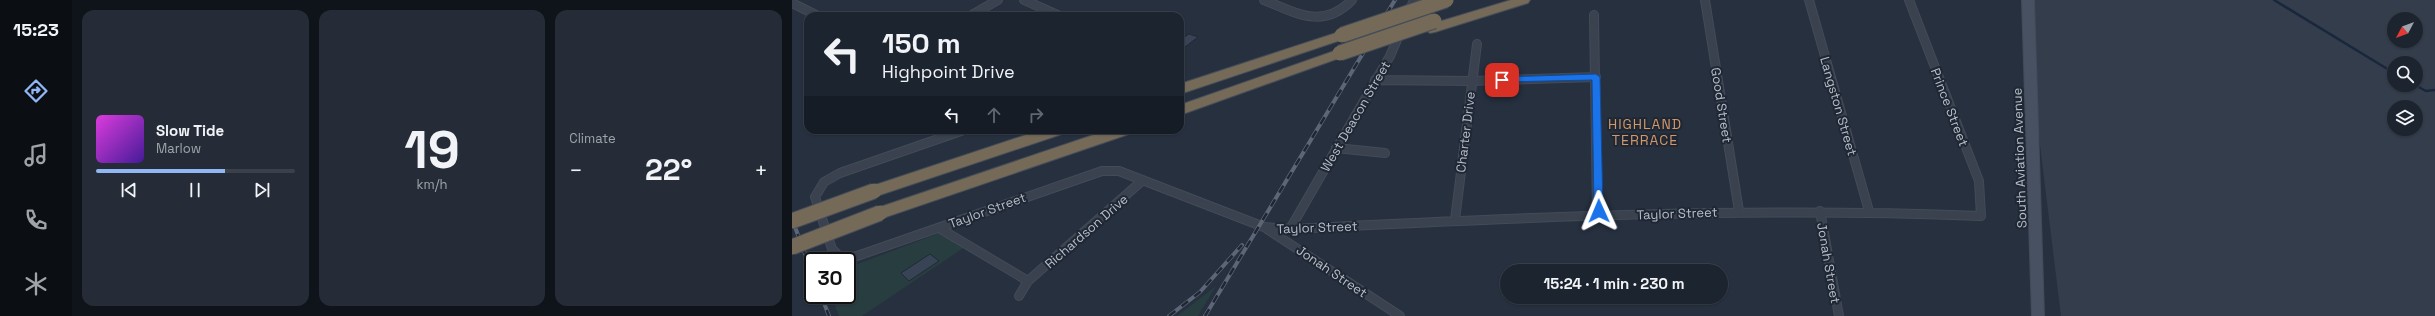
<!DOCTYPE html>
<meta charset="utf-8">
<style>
body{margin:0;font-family:"Space Grotesk",sans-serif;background:#252c37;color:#f1f3f6;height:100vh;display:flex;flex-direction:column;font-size:15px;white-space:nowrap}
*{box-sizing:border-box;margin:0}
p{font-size:13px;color:#a0a4aa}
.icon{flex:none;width:22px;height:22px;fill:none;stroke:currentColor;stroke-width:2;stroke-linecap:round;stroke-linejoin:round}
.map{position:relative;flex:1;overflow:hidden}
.details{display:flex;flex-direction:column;gap:10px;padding:10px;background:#0f141a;width:720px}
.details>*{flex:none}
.hud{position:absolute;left:12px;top:12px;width:380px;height:122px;border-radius:12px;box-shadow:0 1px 3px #0004,0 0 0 1px #3a414b;background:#1c242f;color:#f1f3f6;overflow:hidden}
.needle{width:26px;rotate:229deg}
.buttons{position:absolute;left:1595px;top:12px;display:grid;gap:8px}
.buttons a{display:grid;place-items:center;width:36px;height:36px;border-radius:50%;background:#1c242f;box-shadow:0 1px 3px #0004,0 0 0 1px #3a414b;font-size:20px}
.speed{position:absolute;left:12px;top:252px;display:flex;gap:8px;font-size:20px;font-weight:700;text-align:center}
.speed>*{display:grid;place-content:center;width:52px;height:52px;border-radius:50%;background:#1c242f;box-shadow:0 1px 3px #0004,0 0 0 1px #3a414b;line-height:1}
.speed .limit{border:2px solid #111;border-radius:6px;background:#fff;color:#111}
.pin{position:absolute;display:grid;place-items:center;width:34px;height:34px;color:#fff;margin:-17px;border-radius:8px;box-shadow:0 2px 6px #0006}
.me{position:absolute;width:44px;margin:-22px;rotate:359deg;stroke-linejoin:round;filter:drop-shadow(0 0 3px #0008)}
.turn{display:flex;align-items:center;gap:14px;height:84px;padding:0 12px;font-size:18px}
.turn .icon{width:52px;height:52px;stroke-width:2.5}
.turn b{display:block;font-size:28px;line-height:34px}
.lanes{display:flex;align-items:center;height:38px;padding:0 12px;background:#0003;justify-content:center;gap:20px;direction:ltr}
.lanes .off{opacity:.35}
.big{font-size:30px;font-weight:700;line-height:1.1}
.details .widget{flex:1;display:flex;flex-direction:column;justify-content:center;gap:6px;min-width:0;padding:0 14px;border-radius:12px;background:#252c37}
.details .dial{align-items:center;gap:0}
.dial b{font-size:52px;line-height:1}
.song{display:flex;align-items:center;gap:12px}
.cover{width:48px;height:48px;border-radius:6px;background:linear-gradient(135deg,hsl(300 70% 55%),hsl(260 70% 35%))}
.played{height:4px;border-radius:2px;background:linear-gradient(90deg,#91b6f4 65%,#3a414b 65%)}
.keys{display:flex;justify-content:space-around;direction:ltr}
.heat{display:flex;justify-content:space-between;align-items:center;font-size:22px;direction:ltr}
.details .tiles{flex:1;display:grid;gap:10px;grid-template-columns:repeat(3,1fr)}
.trip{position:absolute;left:708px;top:264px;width:228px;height:40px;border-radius:20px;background:#1c242f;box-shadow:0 1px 3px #0004,0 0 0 1px #3a414b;font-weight:700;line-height:40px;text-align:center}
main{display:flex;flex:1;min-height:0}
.dock{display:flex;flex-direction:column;width:72px;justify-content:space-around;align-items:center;background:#0b0e13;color:#a0a4aa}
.dock .icon{width:28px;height:28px}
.dock .on{color:#91b6f4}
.dock b{font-size:18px;color:#f1f3f6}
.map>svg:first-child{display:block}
.airport{fill:#343d4c;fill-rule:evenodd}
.green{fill:#283d40}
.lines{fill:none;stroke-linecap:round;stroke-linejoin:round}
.stream{stroke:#19273d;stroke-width:2.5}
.building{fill:#384455;stroke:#212936}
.street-casing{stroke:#434b58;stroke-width:10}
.secondary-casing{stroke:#434b58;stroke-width:14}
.highway-casing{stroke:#454d59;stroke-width:2}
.street{stroke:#3a424f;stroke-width:8}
.secondary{stroke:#485162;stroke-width:12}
.highway{fill:#756a57;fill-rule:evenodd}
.rail-casing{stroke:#5c6676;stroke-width:4}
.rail{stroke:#1f2734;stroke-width:2.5;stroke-dasharray:8;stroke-linecap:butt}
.highway-bridge-casing{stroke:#454d59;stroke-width:17;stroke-linecap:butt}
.highway-bridge{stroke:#756a57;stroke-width:15}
.route{fill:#1a73e8;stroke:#114b97}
.labels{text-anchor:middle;stroke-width:4;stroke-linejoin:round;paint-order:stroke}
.street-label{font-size:13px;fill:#b6bec9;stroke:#1f2734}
.neighbourhood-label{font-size:14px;letter-spacing:1px;fill:#d29869;stroke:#1f2734}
</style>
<main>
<nav class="dock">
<b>15:23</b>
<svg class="icon on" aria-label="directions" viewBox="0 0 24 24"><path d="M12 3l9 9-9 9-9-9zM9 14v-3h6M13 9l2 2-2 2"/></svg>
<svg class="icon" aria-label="music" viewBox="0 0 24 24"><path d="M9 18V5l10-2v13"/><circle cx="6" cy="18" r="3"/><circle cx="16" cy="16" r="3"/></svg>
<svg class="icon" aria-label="phone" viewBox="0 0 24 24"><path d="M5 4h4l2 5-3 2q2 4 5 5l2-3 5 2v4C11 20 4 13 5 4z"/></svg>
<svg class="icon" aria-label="climate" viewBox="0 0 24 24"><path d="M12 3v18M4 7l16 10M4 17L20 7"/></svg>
</nav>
<section class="details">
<div class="tiles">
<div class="widget">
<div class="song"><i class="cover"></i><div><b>Slow Tide</b><p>Marlow</p></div></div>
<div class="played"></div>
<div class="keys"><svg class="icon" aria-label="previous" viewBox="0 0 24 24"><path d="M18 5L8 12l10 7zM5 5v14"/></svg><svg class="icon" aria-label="pause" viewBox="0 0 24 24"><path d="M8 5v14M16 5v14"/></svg><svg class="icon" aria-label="next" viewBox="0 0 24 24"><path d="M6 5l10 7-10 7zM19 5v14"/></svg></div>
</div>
<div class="widget dial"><b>19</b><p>km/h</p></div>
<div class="widget"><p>Climate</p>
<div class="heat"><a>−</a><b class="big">22°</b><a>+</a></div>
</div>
</div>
</section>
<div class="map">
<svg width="1643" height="316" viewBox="0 0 1643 316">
<rect width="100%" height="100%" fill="#26303f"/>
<path class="airport" d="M1242,0h401v316h-374l-29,-236zM1602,19h22v22h-22zM1602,63h22v22h-22zM1602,107h22v22h-22z"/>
<path class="green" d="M153,231l23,14 -106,71h-23l-8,-21h16v-27z
M424,286l-18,30h-21z"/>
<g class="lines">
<path class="stream" d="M1482,0l120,73
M1623,85l11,6 9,-1"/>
</g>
<path class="building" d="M397,34l9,3 -13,10 -5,-2v-5z
M138,254l9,7 -30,20 -8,-8z"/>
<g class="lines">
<defs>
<path id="street" d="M232,0l36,16
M472,0c32,13 59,30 88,0
M913,0l34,211
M1017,0l60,211
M0,3l26,13
M802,15l3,200
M178,16l28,-16
M583,80l96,1 125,-4
M172,130l-124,43 -16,9 -9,15 17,52 9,9 16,-2 245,-85h17l145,56 26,2c230,-12 460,-22 691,-13l-2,-35 -70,-181
M544,148l49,5
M1028,211l19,105
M663,220l22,-176
M147,228l89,53
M475,229l133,87
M498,229l100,-173 24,-56
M227,296l9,-15 115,-101"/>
<path id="secondary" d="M1236,0l10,316"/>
<path id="highway" d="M719,0h19l-2,3 -93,29 -5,1 -6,-4 1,-3z
M550,31l7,4 -2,3 -167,56v-10z
M548,49l5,1 2,3 -2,3 -165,59v-10z
M249,130h23l-2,4 -188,63 -5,-2 -3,-4 3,-4z
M316,130h23l-2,4 -243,83 -6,2 -6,-2 -2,-4 2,-4z"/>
</defs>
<use href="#street" class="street-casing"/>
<use href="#secondary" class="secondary-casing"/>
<use href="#highway" class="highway-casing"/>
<use href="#street" class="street"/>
<use href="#secondary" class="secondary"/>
<use href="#highway" class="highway"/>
<defs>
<path id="rail" d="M0,219l21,56
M29,295l8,21
M377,316l31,-24 42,-47
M413,316l190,-316"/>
</defs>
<use href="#rail" class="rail-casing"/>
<use href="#rail" class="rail"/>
<defs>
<path id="highway-bridge" d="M550,35l104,-35
M548,53l94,-32
M0,221l82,-30
M0,247l88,-34"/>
</defs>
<use href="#highway-bridge" class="highway-bridge-casing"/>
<use href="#highway-bridge" class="highway-bridge"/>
</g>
<path class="route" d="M804,74l4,3 3,134 -4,3 -5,-3 -2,-131 -90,2 -4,-2 4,-3z"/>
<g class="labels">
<g class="street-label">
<text transform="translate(930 105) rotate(81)" y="5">Good Street</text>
<text transform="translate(1047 106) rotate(74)" y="5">Langston Street</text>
<text transform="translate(1158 107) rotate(69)" y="5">Prince Street</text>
<text transform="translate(563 116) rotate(-60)" y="5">West Deacon Street</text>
<text transform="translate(673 132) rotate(-83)" y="5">Charter Drive</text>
<text transform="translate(1227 158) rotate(-92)" y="5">South Aviation Avenue</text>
<text transform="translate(195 210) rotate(-20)" y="5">Taylor Street</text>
<text transform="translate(885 213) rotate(-2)" y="5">Taylor Street</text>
<text transform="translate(525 227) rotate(-2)" y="5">Taylor Street</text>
<text transform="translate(294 231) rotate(-41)" y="5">Richardson Drive</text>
<text transform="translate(1037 263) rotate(80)" y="5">Jonah Street</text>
<text transform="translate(540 271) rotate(34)" y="5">Jonah Street</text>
</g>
<g class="neighbourhood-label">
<text x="853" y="129">HIGHLAND<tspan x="853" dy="16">TERRACE</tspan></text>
</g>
</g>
</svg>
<div class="buttons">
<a><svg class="needle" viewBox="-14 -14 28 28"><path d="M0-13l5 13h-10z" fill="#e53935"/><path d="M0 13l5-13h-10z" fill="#a0a4aa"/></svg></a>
<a><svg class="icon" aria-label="search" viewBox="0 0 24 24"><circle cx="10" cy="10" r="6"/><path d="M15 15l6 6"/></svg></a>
<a><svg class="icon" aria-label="layers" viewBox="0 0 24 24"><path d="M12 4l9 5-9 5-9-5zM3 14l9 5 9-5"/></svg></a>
</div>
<div class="speed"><div class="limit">30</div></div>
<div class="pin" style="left:710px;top:80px;background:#d93025"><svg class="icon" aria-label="arrive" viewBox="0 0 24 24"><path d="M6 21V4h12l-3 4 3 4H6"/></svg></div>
<svg class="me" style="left:807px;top:211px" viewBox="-20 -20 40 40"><path d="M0-17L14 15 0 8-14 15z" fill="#1a73e8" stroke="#fff" stroke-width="4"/></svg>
<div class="trip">15:24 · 1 min · 230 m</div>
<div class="hud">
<div class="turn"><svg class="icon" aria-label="left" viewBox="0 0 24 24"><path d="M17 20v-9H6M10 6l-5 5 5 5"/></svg><div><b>150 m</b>Highpoint Drive</div></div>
<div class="lanes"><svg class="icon" aria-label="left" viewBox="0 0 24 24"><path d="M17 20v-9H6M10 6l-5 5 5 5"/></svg><svg class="icon off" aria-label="ahead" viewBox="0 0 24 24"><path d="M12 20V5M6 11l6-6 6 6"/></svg><svg class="icon off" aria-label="right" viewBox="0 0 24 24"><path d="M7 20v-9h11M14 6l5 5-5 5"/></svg></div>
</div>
</div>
</main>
